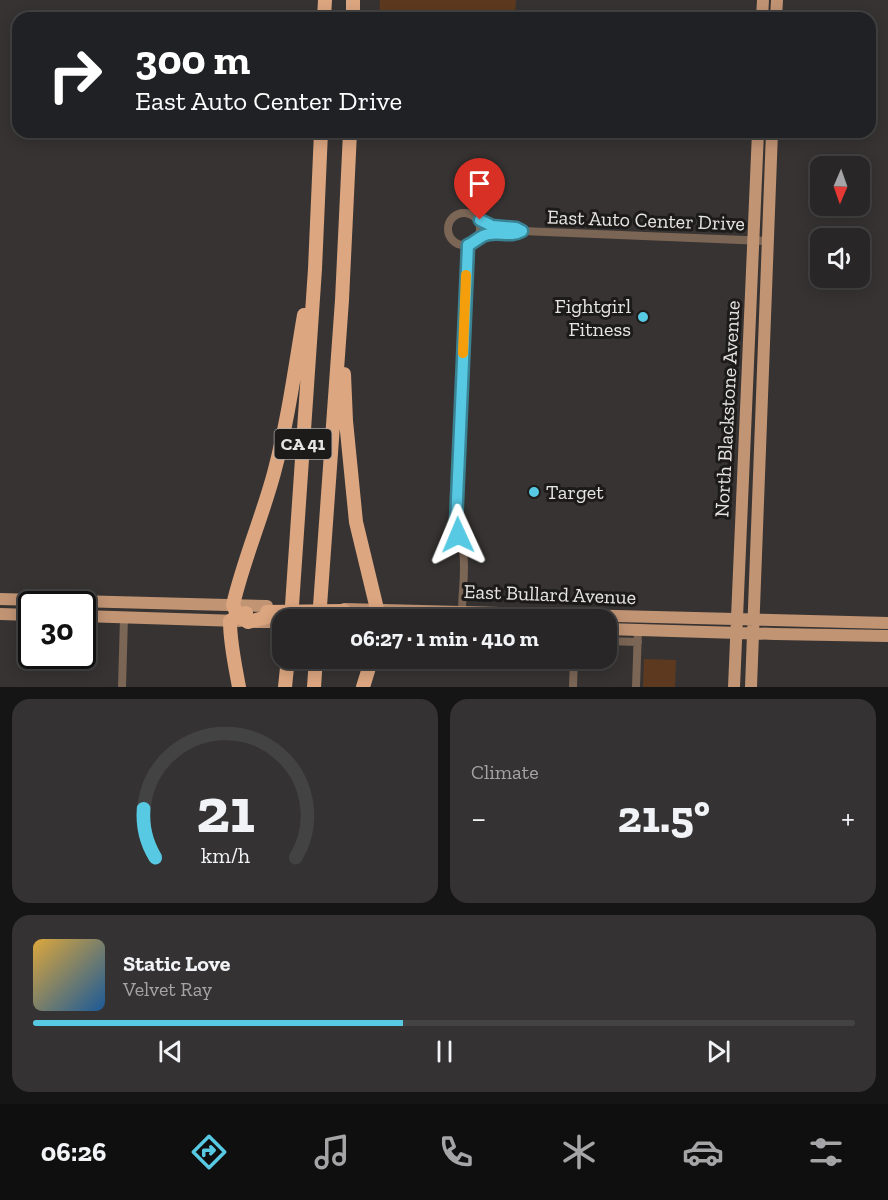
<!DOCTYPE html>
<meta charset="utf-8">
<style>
body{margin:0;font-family:"Zilla Slab",serif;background:#343232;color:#f1f3f6;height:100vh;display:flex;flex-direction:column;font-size:22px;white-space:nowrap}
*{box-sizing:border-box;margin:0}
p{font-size:20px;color:#a5a5a7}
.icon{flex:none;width:33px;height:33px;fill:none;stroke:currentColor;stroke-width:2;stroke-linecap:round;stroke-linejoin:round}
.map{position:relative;height:687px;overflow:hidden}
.panel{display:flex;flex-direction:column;gap:12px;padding:12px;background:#161515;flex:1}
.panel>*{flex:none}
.hud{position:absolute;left:12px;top:12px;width:864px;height:126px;border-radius:18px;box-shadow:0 3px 15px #0003,0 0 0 2px #444343;background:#202124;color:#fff;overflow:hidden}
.needle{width:39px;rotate:182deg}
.tools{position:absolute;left:810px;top:156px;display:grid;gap:12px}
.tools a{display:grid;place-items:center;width:60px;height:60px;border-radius:12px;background:#282626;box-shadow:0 3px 15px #0003,0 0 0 2px #444343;font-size:30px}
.speed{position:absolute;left:18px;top:591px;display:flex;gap:12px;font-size:30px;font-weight:700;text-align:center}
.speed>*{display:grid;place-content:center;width:78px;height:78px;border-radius:50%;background:#282626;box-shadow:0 3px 15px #0003,0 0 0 2px #444343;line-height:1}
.speed .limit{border:3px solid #111;border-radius:9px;background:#fff;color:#111}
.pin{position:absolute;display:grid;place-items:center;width:51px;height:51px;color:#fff;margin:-62px -26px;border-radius:50% 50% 50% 0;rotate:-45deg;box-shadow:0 0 6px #0007}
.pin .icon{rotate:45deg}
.me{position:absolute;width:66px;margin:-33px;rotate:359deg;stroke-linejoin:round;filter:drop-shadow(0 0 4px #0008)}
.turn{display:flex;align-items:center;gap:21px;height:126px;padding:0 24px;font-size:27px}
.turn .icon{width:78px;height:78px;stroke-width:2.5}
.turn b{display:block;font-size:42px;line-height:51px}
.big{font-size:45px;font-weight:700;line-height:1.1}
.panel .tile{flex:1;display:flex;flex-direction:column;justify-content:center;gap:9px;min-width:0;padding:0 21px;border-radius:18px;background:#343232}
.panel .dial{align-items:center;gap:0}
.dial svg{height:156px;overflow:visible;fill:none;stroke:#444343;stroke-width:7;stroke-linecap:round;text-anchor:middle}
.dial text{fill:#f1f3f6;stroke:none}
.song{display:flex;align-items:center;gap:18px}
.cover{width:72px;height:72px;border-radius:9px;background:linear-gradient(135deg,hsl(40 70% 55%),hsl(210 70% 35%))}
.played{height:6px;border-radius:3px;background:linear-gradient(90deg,#58c9e3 45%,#444343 45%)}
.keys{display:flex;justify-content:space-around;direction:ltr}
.heat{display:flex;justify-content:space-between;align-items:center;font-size:33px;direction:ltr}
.panel .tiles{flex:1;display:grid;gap:12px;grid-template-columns:1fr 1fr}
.tile:last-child{grid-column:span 2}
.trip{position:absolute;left:272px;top:609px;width:345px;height:60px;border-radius:18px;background:#282626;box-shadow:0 3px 15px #0003,0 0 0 2px #444343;font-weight:700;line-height:60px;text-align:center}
.menu{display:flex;height:96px;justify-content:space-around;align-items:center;background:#100f0f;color:#a5a5a7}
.menu .icon{width:42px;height:42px}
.menu .on{color:#58c9e3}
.menu b{font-size:27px;color:#f1f3f6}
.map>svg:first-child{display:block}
.grass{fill:#5d3a1f}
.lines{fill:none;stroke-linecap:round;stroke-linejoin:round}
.street{stroke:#7b6555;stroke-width:8}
.primary{stroke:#c19474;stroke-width:12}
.highway{stroke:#dca680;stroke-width:14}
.highway-bridge{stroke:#dca680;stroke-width:14}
.route-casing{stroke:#398394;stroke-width:15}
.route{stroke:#58c9e3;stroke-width:10}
.slow{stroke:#f59e0b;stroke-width:10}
.poi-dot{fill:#58c9e3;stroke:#1c1b1a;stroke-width:2}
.labels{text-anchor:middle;stroke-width:6;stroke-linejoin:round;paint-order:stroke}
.shield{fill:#1c1b1a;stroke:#aaa8a7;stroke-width:1.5}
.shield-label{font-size:18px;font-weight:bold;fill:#e7e5e4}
.street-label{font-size:20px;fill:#e7e5e4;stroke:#1c1b1a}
.poi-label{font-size:20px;fill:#e7e5e4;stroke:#1c1b1a;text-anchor:end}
</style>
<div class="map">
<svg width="888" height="687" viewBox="0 0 888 687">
<rect width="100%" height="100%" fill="#363332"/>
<path class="grass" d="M380,0h136l-1,18h-136z
M644,659l32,1 -1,27h-32z"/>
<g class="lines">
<path class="street" d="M448 229a16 16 0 1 1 32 0a16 16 0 1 1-32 0Z
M476,218l16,8 24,2 6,3 245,10
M478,237l11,-3h27l6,-3
M462,611c0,-19 4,-40 1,-60 -1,-10 -6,-18 -7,-28l12,-278
M606,641l32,1
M122,687l2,-70
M573,687l1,-29
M636,687l2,-57"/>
<path class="primary" d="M762,18l1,-18
M776,18l1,-18
M0,599l267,7
M344,609l544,14
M0,614l32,1
M82,616l157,5
M256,622h26
M606,629l169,5 113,2
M734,687l24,-555
M751,687l21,-555"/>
<path class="highway" d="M324,18l1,-18
M353,18v-18
M267,617l-19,5 -10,-6 -5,-11c10,-44 29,-87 41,-132 14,-52 21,-105 30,-158
M344,617c11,0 26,4 33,-8l-21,-87 -10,-101 -2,-47
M291,620l24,-351 6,-137
M319,620l23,-320 8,-168
M239,687c-4,-22 -9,-44 -9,-66l8,-5 8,-3
M285,687l3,-29
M314,687l2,-29
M363,687l9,-29"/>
<path class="highway-bridge" d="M267,612l77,-1"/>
</g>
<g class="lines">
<defs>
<path id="route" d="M458,535l-2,-12 12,-278c8,-3 12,-10 21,-11 12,-2 22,3 33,-3l-6,-3 -24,-2 -12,-6"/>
</defs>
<use href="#route" class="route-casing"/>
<use href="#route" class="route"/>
<path class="slow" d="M463,353l3,-78"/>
</g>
<g class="poi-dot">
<circle cx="643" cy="317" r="6"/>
<circle cx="534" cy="492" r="6"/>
</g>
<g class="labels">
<rect class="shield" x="274.5" y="429" width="57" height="30" rx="4.5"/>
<g class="shield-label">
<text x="303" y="450">CA 41</text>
</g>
<g class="street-label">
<text transform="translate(646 220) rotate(2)" y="7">East Auto Center Drive</text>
<text transform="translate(727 409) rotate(-87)" y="7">North Blackstone Avenue</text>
<text transform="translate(550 594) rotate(2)" y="7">East Bullard Avenue</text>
</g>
<g class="poi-label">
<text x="631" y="313">Fightgirl<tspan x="631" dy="23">Fitness</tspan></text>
<text x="546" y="499" text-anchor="start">Target</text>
</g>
</g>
</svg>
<div class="tools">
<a><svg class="needle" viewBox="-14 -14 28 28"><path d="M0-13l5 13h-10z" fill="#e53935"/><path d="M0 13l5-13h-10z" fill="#a5a5a7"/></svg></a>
<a><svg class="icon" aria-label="sound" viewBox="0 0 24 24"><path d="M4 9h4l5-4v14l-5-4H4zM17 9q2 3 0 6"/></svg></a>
</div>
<div class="speed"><div class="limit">30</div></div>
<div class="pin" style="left:480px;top:220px;background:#d93025"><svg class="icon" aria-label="arrive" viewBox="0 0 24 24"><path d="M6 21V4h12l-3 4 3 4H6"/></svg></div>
<svg class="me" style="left:458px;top:535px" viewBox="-20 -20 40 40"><path d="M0-17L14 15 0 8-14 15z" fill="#58c9e3" stroke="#fff" stroke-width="4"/></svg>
<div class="trip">06:27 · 1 min · 410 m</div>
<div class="hud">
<div class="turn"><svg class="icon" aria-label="right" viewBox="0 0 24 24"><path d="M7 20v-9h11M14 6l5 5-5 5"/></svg><div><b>300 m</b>East Auto Center Drive</div></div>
</div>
</div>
<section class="panel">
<div class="tiles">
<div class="tile dial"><svg viewBox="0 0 100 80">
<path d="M14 69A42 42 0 1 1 86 69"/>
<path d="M14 69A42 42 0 0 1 8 44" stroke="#58c9e3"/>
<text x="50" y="56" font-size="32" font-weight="700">21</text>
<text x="50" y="72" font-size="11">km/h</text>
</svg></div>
<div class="tile"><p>Climate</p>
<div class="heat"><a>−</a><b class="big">21.5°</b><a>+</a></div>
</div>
<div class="tile">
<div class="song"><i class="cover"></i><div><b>Static Love</b><p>Velvet Ray</p></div></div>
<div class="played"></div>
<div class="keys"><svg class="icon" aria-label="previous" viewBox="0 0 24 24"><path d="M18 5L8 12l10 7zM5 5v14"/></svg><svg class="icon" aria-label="pause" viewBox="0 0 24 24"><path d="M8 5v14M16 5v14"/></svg><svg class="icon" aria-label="next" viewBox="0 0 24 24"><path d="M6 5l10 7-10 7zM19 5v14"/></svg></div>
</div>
</div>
</section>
<nav class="menu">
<b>06:26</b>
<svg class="icon on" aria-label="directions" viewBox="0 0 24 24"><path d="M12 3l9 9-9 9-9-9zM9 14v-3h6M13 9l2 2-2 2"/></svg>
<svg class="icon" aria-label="music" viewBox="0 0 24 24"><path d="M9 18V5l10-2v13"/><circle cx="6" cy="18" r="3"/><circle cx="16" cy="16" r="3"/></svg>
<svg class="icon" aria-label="phone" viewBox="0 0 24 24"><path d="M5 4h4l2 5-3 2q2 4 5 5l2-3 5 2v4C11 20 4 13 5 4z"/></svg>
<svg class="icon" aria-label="climate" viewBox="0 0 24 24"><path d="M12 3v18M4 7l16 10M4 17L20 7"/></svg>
<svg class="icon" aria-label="car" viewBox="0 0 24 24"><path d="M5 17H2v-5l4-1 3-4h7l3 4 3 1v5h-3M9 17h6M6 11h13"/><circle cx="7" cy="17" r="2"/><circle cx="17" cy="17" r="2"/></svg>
<svg class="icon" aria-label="filters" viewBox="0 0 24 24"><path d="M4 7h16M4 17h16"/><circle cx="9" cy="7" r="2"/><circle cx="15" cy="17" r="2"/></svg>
</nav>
